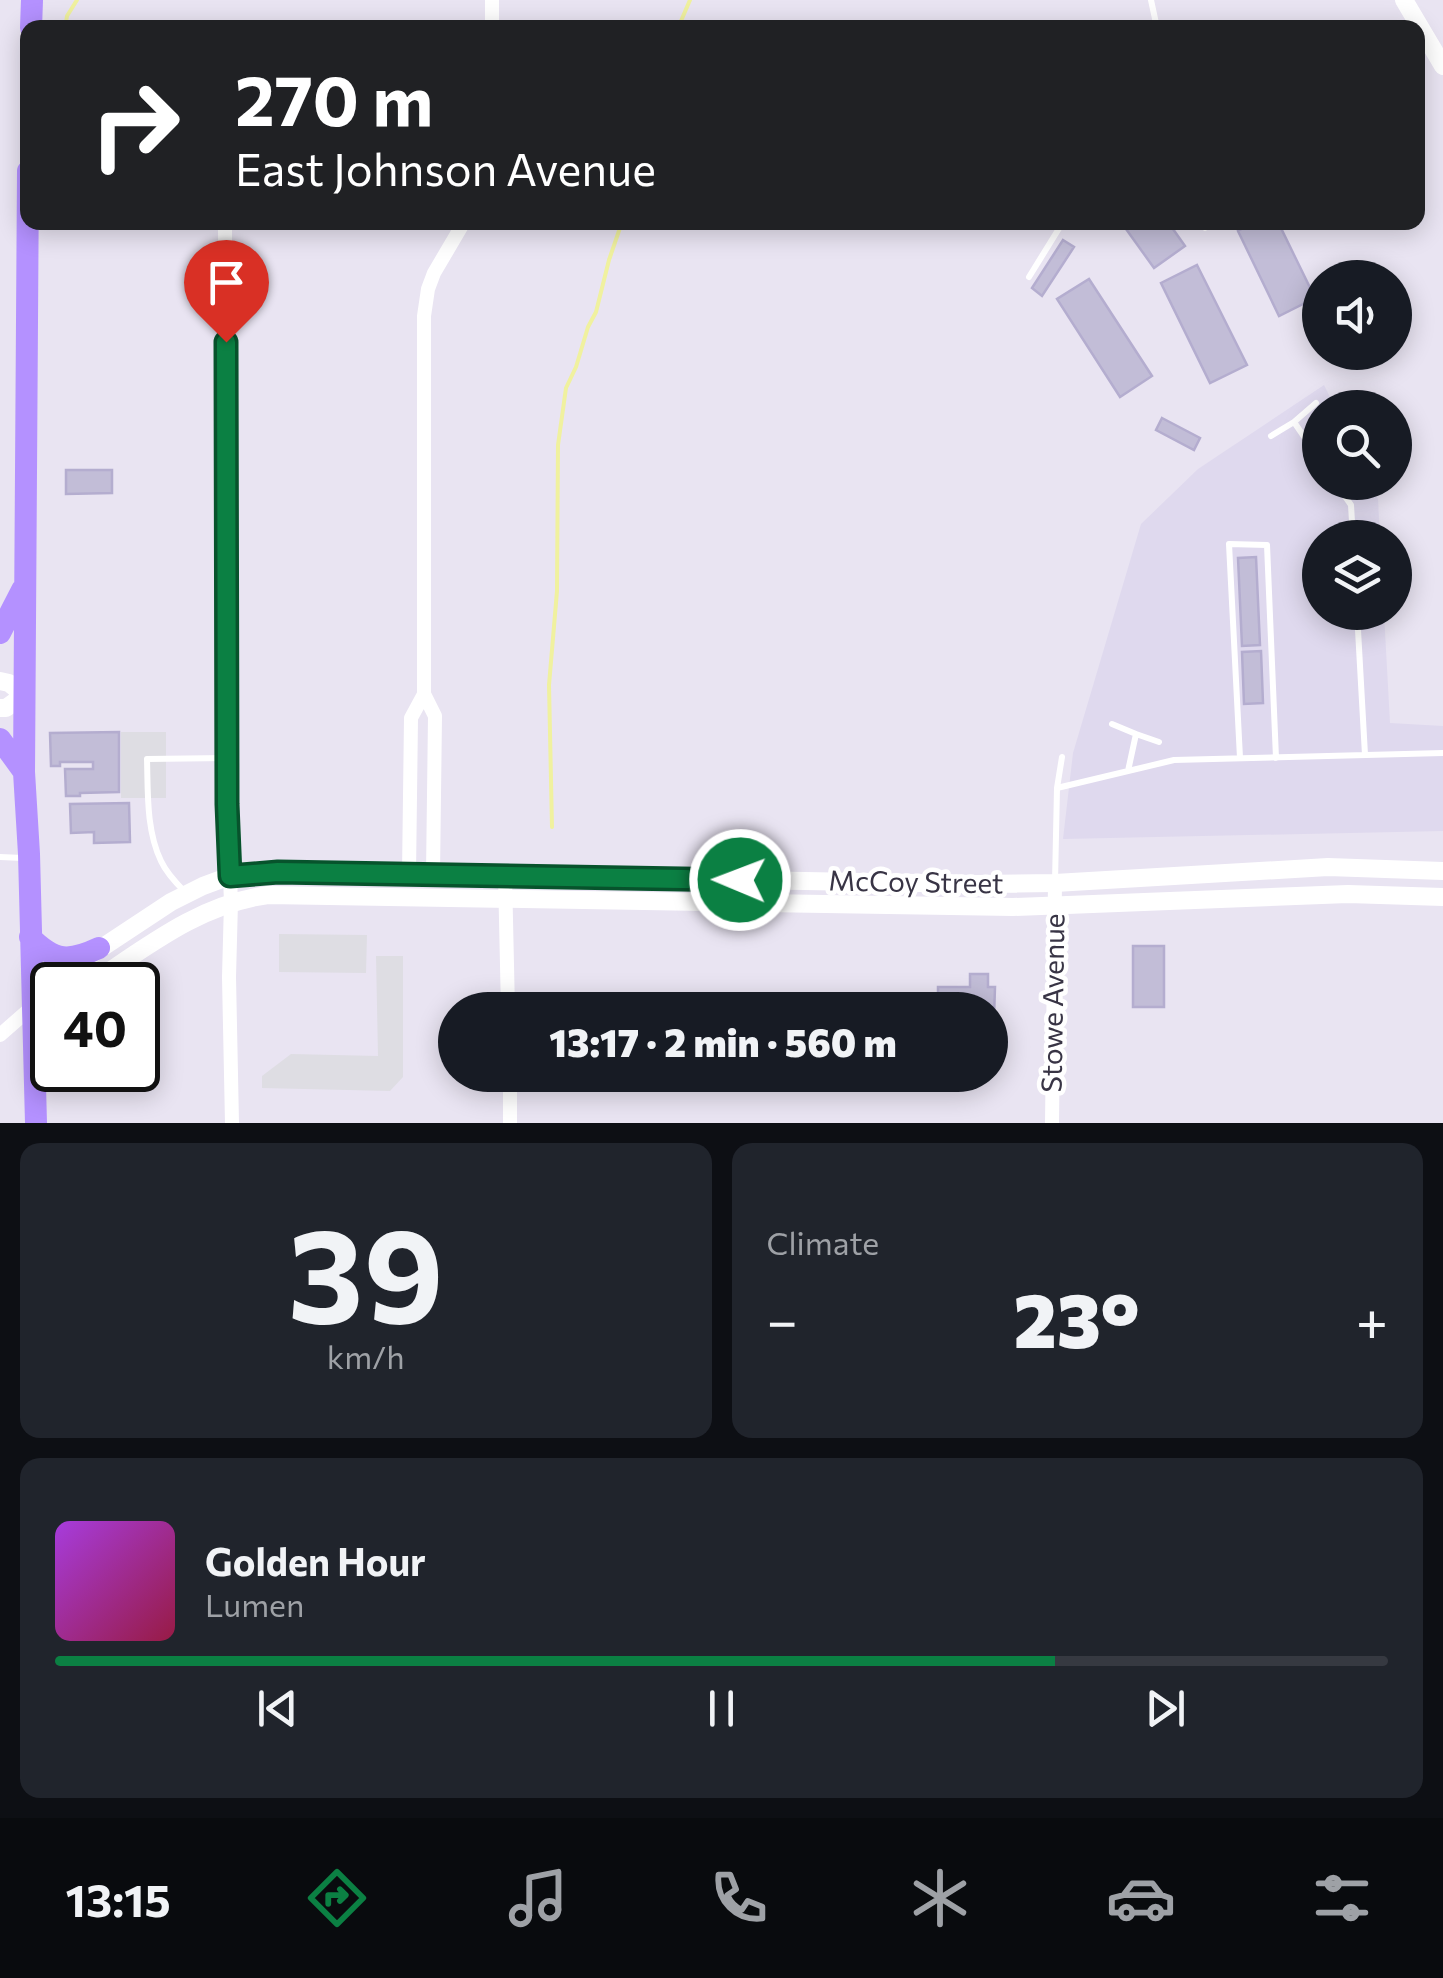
<!DOCTYPE html>
<meta charset="utf-8">
<style>
body{margin:0;font-family:Commissioner,sans-serif;background:#20242c;color:#f1f3f6;height:100vh;display:flex;flex-direction:column;font-size:38px;white-space:nowrap}
*{box-sizing:border-box;margin:0}
p{font-size:32px;color:#9ea1a6}
.icon{flex:none;width:55px;height:55px;fill:none;stroke:currentColor;stroke-width:2;stroke-linecap:round;stroke-linejoin:round}
.map{position:relative;height:1123px;overflow:hidden}
.panel{display:flex;flex-direction:column;gap:20px;padding:20px;background:#0d0f14;flex:1}
.panel>*{flex:none}
.guide{position:absolute;left:20px;top:20px;width:1405px;height:210px;border-radius:20px;box-shadow:0 5px 25px #0003;background:#202124;color:#fff;overflow:hidden}
.controls{position:absolute;left:1302px;top:260px;display:grid;gap:20px}
.controls a{display:grid;place-items:center;width:110px;height:110px;border-radius:50%;background:#171b24;box-shadow:0 5px 25px #0003;font-size:50px}
.speed{position:absolute;left:30px;top:962px;display:flex;gap:20px;font-size:50px;font-weight:700;text-align:center}
.speed>*{display:grid;place-content:center;width:130px;height:130px;border-radius:50%;background:#171b24;box-shadow:0 5px 25px #0003;line-height:1}
.speed .limit{border:5px solid #111;border-radius:15px;background:#fff;color:#111}
.pin{position:absolute;display:grid;place-items:center;width:85px;height:85px;color:#fff;margin:-102px -42px;border-radius:50% 50% 50% 0;rotate:-45deg;box-shadow:0 0 10px #0007}
.pin .icon{rotate:45deg}
.me{position:absolute;width:110px;margin:-55px;rotate:271deg;stroke-linejoin:round;filter:drop-shadow(0 0 8px #0008)}
.turn{display:flex;align-items:center;gap:35px;height:210px;padding:0 50px;font-size:45px}
.turn .icon{width:130px;height:130px;stroke-width:2.5}
.turn b{display:block;font-size:70px;line-height:85px}
.big{font-size:75px;font-weight:800;line-height:1.1}
.panel .widget{flex:1;display:flex;flex-direction:column;justify-content:center;gap:15px;min-width:0;padding:0 35px;border-radius:20px;background:#20242c}
.panel .dial{align-items:center;gap:0}
.dial b{font-size:130px;line-height:1}
.song{display:flex;align-items:center;gap:30px}
.cover{width:120px;height:120px;border-radius:15px;background:linear-gradient(135deg,hsl(280 70% 55%),hsl(340 70% 35%))}
.played{height:10px;border-radius:5px;background:linear-gradient(90deg,#0b8043 75%,#363941 75%)}
.keys{display:flex;justify-content:space-around;direction:ltr}
.heat{display:flex;justify-content:space-between;align-items:center;font-size:55px;direction:ltr}
.panel .tiles{flex:1;display:grid;gap:20px;grid-template-columns:1fr 1fr}
.widget:last-child{grid-column:span 2}
.trip{position:absolute;left:438px;top:992px;width:570px;height:100px;border-radius:50px;background:#171b24;box-shadow:0 5px 25px #0003;font-weight:800;line-height:100px;text-align:center}
.tabs{display:flex;height:160px;justify-content:space-around;align-items:center;background:#090b0e;color:#9ea1a6}
.tabs .icon{width:70px;height:70px}
.tabs .selected{color:#0b8043}
.tabs b{font-size:45px;color:#f1f3f6}
.map>svg:first-child{display:block}
.residential{fill:#dfd9ee}
.parking{fill:#dedde3}
.lines{fill:none;stroke-linecap:round;stroke-linejoin:round}
.stream{stroke:#f0f19f;stroke-width:4}
.building{fill:#c2bdd7;stroke:#b4adcf;stroke-width:2.5}
.service{stroke:#fff;stroke-width:6}
.minor{stroke:#fff;stroke-width:14}
.tertiary{stroke:#fff;stroke-width:18}
.primary{stroke:#b491ff;stroke-width:22}
.route-casing{stroke:#07532c;stroke-width:25}
.route{stroke:#0b8043;stroke-width:18}
.labels{text-anchor:middle;stroke-width:9;stroke-linejoin:round;paint-order:stroke}
.street-label{font-size:28px;fill:#383445;stroke:#fff}
</style>
<div class="map">
<svg width="1443" height="1123" viewBox="0 0 1443 1123">
<rect width="100%" height="100%" fill="#e9e4f2"/>
<path class="residential" d="M1324,385l11,22 -15,1v74l50,1 8,16 2,38 -60,1v74l64,1 6,110 53,3v105l-380,8 10,-86 68,-229 57,-55z"/>
<path class="parking" d="M121,732h45v66h-45z
M279,934l88,1 -1,38 -87,-1z
M376,956h27v121l-13,14 -128,-3v-12l29,-22 87,2z"/>
<g class="lines">
<path class="stream" d="M65,28l2,-12 10,-16
M678,28l12,-28
M552,827l-3,-142 8,-94 1,-146 8,-57 10,-21 12,-40 8,-15 13,-52 13,-38"/>
</g>
<path class="building" d="M1121,222h47l17,24 -31,22z
M1254,222h24l37,76 -36,18 -41,-85z
M1063,240l11,7 -32,49 -10,-8z
M1197,265l50,100 -37,18 -49,-100z
M1089,279l63,97 -32,21 -63,-98z
M1162,418l38,20 -6,12 -38,-20z
M66,470h46v23l-46,1z
M1256,557l4,88 -18,1 -4,-88z
M1261,651l2,52 -19,1 -2,-52z
M119,732v60l-39,1v3h-14l-1,-27h28v-7h-33v4h-9l-1,-33z
M129,803l1,39 -36,1v-11l-23,1 -1,-29z
M1133,946h31v61h-31z
M970,974h18v13h7l-1,31h-4v-8h-52v-23h32z"/>
<g class="lines">
<path class="service" d="M1151,0l6,28
M1205,228l6,-6
M1029,277l34,-55
M1294,422l22,-19
M1271,436l23,-14 26,38
M1335,482l16,23 2,33
M1357,612l8,143
M1112,724l24,10 -8,37
M1136,734l23,8
M1240,758l-11,-214 38,1 9,213
M1057,788l5,-31
M0,857l23,1
M1055,882l2,-94 117,-28 269,-7
M185,892c-9,-9 -19,-20 -24,-31 -15,-31 -13,-70 -14,-102l79,-1"/>
<path class="minor" d="M492,28v-28
M225,222l2,582 4,98 -2,75 3,146
M409,874l2,-156 13,-24
M433,874l2,-158 -11,-22v-378l4,-27 6,-16 30,-51
M505,875l3,135
M0,1035l32,-28
M510,1075v48
M1052,1123l3,-240"/>
<path class="tertiary" d="M1404,0l39,66
M0,681l9,2 15,12 -18,13h-6
M89,985c56,-37 110,-81 179,-90l745,12 335,-13 95,3
M32,1007l21,-27 118,-78 32,-16 27,-10 48,-4 697,12 80,-1 273,-16 115,4"/>
<path class="primary" d="M31,28l1,-28
M28,171l-4,601 5,82 7,269
M0,633l22,-43
M0,739l24,33
M30,937c25,25 39,25 69,11"/>
</g>
<g class="lines">
<defs>
<path id="route" d="M226,342l1,462 3,72 48,-4 462,8"/>
</defs>
<use href="#route" class="route-casing"/>
<use href="#route" class="route"/>
</g>
<g class="labels">
<g class="street-label">
<text transform="translate(916 882) rotate(1)" y="10">McCoy Street</text>
<text transform="translate(1053 1003) rotate(-89)" y="10">Stowe Avenue</text>
</g>
</g>
</svg>
<div class="controls">
<a><svg class="icon" aria-label="sound" viewBox="0 0 24 24"><path d="M4 9h4l5-4v14l-5-4H4zM17 9q2 3 0 6"/></svg></a>
<a><svg class="icon" aria-label="search" viewBox="0 0 24 24"><circle cx="10" cy="10" r="6"/><path d="M15 15l6 6"/></svg></a>
<a><svg class="icon" aria-label="layers" viewBox="0 0 24 24"><path d="M12 4l9 5-9 5-9-5zM3 14l9 5 9-5"/></svg></a>
</div>
<div class="speed"><div class="limit">40</div></div>
<div class="pin" style="left:226px;top:342px;background:#d93025"><svg class="icon" aria-label="arrive" viewBox="0 0 24 24"><path d="M6 21V4h12l-3 4 3 4H6"/></svg></div>
<svg class="me" style="left:740px;top:880px" viewBox="-20 -20 40 40"><circle r="17" fill="#0b8043" stroke="#fff" stroke-width="3"/><path d="M0-11L8 9 0 5-8 9z" fill="#fff"/></svg>
<div class="trip">13:17 · 2 min · 560 m</div>
<div class="guide">
<div class="turn"><svg class="icon" aria-label="right" viewBox="0 0 24 24"><path d="M7 20v-9h11M14 6l5 5-5 5"/></svg><div><b>270 m</b>East Johnson Avenue</div></div>
</div>
</div>
<section class="panel">
<div class="tiles">
<div class="widget dial"><b>39</b><p>km/h</p></div>
<div class="widget"><p>Climate</p>
<div class="heat"><a>−</a><b class="big">23°</b><a>+</a></div>
</div>
<div class="widget">
<div class="song"><i class="cover"></i><div><b>Golden Hour</b><p>Lumen</p></div></div>
<div class="played"></div>
<div class="keys"><svg class="icon" aria-label="previous" viewBox="0 0 24 24"><path d="M18 5L8 12l10 7zM5 5v14"/></svg><svg class="icon" aria-label="pause" viewBox="0 0 24 24"><path d="M8 5v14M16 5v14"/></svg><svg class="icon" aria-label="next" viewBox="0 0 24 24"><path d="M6 5l10 7-10 7zM19 5v14"/></svg></div>
</div>
</div>
</section>
<nav class="tabs">
<b>13:15</b>
<svg class="icon selected" aria-label="directions" viewBox="0 0 24 24"><path d="M12 3l9 9-9 9-9-9zM9 14v-3h6M13 9l2 2-2 2"/></svg>
<svg class="icon" aria-label="music" viewBox="0 0 24 24"><path d="M9 18V5l10-2v13"/><circle cx="6" cy="18" r="3"/><circle cx="16" cy="16" r="3"/></svg>
<svg class="icon" aria-label="phone" viewBox="0 0 24 24"><path d="M5 4h4l2 5-3 2q2 4 5 5l2-3 5 2v4C11 20 4 13 5 4z"/></svg>
<svg class="icon" aria-label="climate" viewBox="0 0 24 24"><path d="M12 3v18M4 7l16 10M4 17L20 7"/></svg>
<svg class="icon" aria-label="car" viewBox="0 0 24 24"><path d="M5 17H2v-5l4-1 3-4h7l3 4 3 1v5h-3M9 17h6M6 11h13"/><circle cx="7" cy="17" r="2"/><circle cx="17" cy="17" r="2"/></svg>
<svg class="icon" aria-label="filters" viewBox="0 0 24 24"><path d="M4 7h16M4 17h16"/><circle cx="9" cy="7" r="2"/><circle cx="15" cy="17" r="2"/></svg>
</nav>
